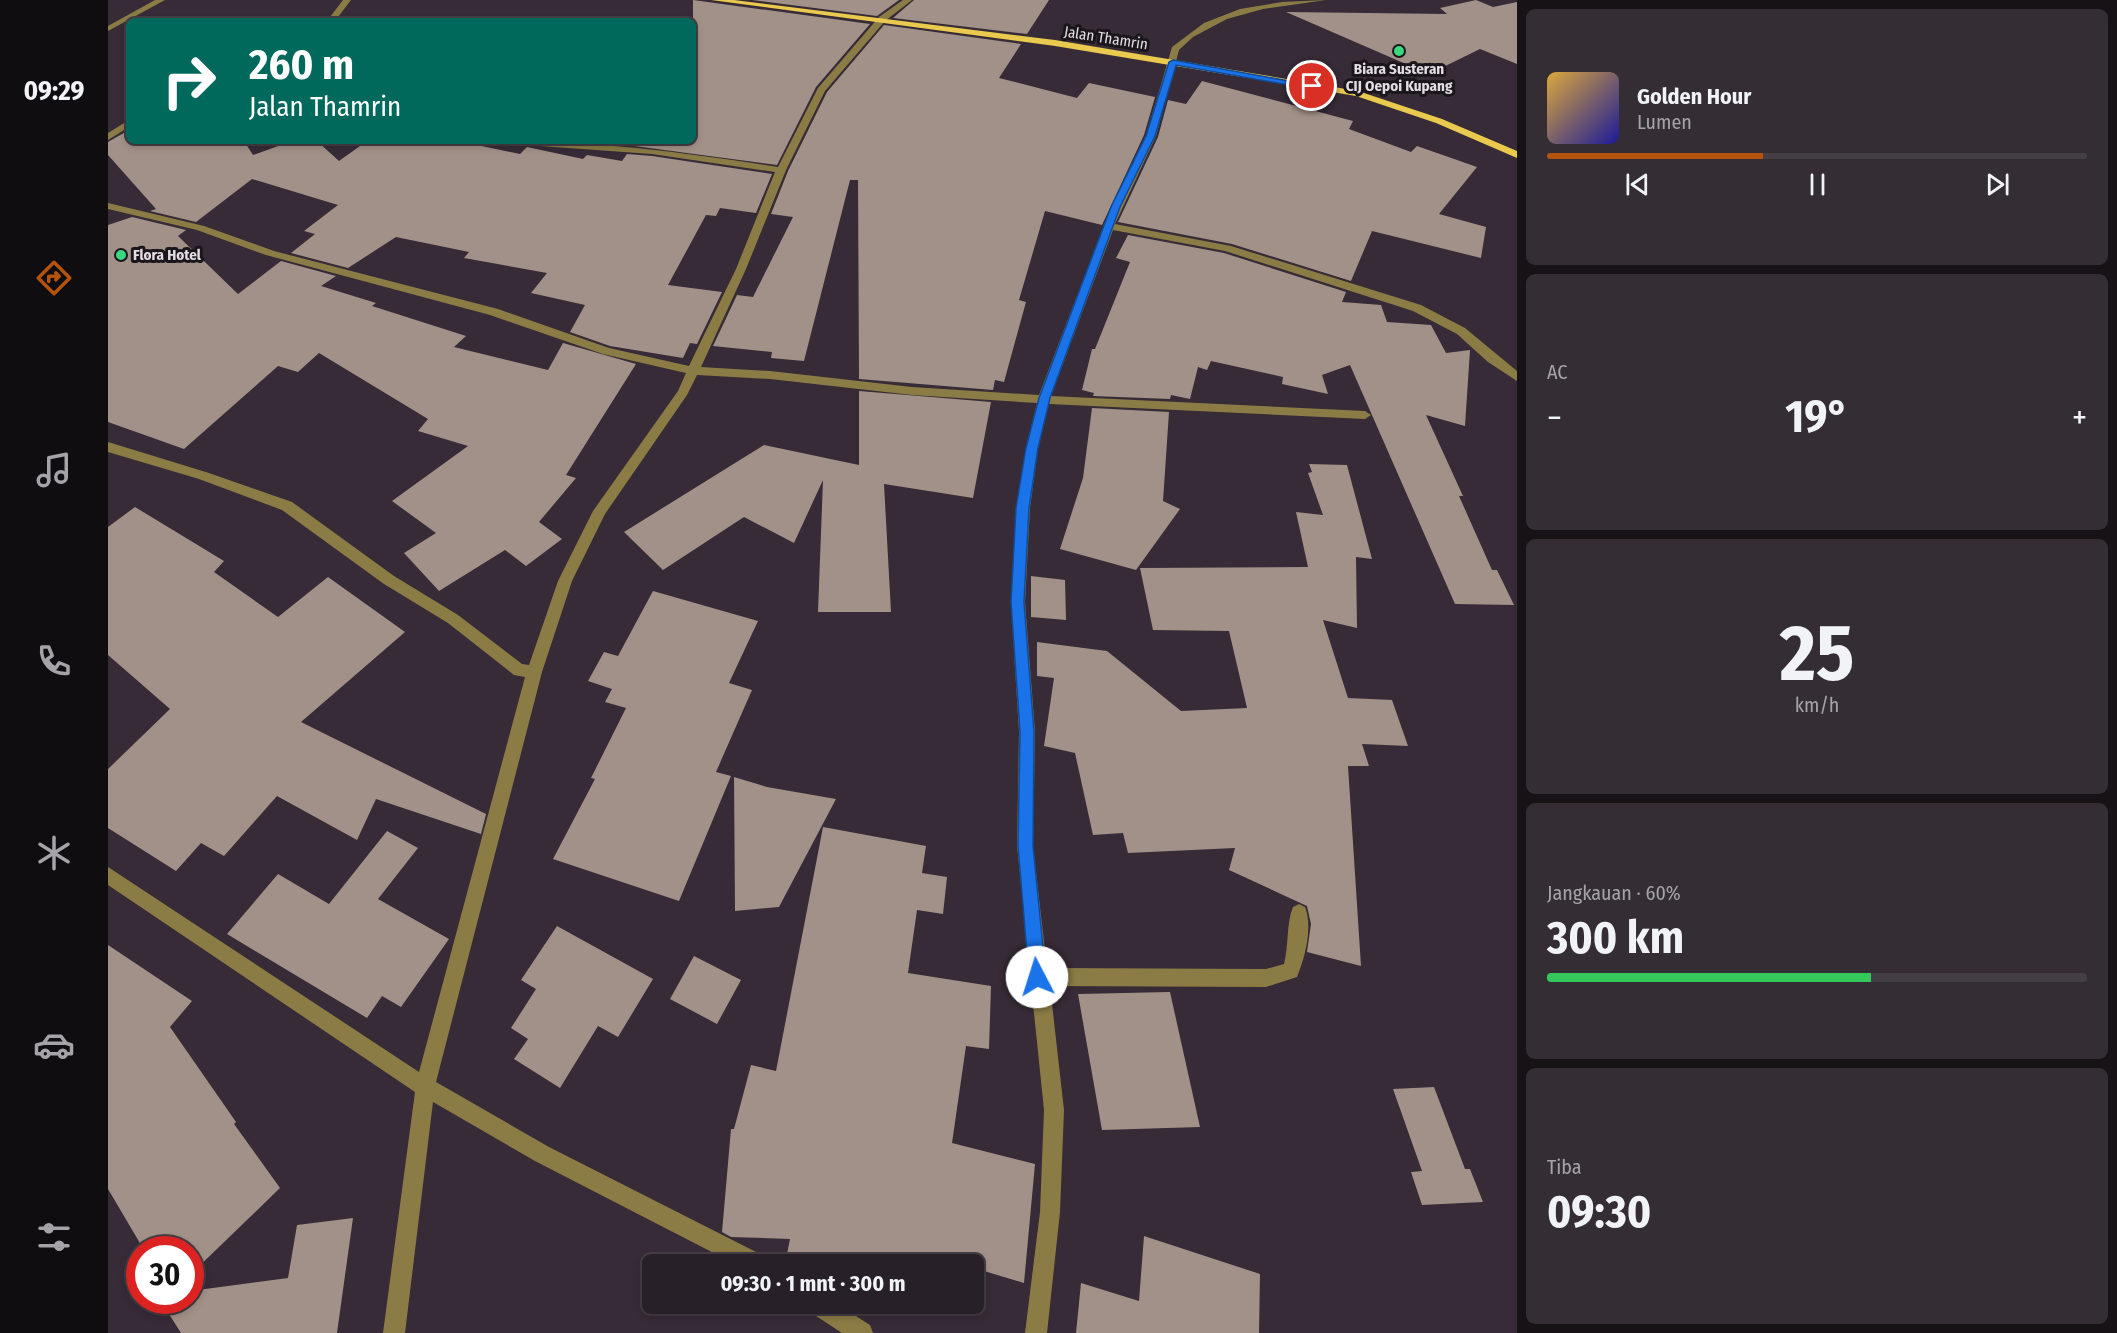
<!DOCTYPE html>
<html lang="id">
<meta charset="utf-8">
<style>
body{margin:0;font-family:"Fira Sans Condensed",sans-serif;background:#342d34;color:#f1f3f6;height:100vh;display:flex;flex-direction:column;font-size:22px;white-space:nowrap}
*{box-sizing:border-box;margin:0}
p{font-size:20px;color:#a5a3a8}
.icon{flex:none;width:33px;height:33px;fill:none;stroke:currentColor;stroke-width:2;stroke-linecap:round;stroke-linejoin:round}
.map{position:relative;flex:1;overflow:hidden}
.panel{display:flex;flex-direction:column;gap:9px;padding:9px;background:#161216;width:600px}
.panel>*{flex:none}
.hud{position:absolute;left:18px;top:18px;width:570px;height:126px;border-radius:9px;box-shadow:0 3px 9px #0003,0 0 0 2px #443e45;background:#00695c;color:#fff;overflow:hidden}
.speed{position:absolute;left:18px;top:1236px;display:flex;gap:12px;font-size:30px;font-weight:700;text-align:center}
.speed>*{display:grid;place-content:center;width:78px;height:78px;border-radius:50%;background:#282028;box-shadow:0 3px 9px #0003,0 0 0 2px #443e45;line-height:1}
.speed .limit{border:9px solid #d22;background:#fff;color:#111}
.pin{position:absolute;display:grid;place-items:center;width:51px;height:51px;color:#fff;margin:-26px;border:3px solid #fff;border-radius:50%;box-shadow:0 2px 6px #0007}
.me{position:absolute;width:66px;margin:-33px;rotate:355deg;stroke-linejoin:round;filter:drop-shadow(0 0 4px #0008)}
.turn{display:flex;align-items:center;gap:21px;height:126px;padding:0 24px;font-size:27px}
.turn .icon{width:78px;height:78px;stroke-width:2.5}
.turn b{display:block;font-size:42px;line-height:51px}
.big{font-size:45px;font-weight:700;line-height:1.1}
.panel .card{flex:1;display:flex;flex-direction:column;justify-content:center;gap:9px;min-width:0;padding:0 21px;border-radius:9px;background:#342d34}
.panel .dial{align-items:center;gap:0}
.dial b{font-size:78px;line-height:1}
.song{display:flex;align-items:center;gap:18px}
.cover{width:72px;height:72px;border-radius:9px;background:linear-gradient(135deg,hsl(40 70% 55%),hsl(240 70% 35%))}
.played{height:6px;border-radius:3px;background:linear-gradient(90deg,#b45309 40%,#443e45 40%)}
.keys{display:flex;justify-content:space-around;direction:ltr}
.heat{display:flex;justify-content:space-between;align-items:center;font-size:33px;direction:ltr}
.charge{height:9px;border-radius:4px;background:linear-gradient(90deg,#34c759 60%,#443e45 0)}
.trip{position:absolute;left:534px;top:1254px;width:342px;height:60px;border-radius:9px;background:#282028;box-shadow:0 3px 9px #0003,0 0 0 2px #443e45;font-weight:700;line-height:60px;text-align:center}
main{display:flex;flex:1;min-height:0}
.tab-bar{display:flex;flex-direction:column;width:108px;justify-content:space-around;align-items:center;background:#100d10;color:#a5a3a8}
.tab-bar .icon{width:42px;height:42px}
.tab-bar .current{color:#b45309}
.tab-bar b{font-size:27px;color:#f1f3f6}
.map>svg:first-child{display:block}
.building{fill:#a29188}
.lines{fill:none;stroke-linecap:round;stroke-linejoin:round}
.minor{fill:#8b7c46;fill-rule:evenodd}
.major{fill:#e9c94e;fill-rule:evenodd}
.route{fill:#1a73e8;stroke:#114b97;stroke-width:1.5}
.poi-dot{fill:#39d87f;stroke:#1a161b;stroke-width:2}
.labels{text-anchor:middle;stroke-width:6;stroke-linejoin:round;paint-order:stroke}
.far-street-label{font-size:15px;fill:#e3dce4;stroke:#1a161b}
.far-poi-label{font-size:15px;font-weight:bold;fill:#e3dce4;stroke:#1a161b}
</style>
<main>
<nav class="tab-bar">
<b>09:29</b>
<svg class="icon current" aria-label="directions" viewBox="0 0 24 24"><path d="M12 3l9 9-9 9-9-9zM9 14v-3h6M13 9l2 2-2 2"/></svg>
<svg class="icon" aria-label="music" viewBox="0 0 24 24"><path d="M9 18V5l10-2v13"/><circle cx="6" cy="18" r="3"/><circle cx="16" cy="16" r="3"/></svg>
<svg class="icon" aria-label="phone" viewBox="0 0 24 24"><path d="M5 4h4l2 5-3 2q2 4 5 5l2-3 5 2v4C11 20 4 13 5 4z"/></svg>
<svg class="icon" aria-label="climate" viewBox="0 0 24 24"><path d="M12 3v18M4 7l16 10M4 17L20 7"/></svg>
<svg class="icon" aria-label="car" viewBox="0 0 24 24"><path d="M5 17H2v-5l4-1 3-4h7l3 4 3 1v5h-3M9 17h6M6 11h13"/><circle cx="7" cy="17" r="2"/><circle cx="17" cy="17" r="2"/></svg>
<svg class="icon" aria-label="filters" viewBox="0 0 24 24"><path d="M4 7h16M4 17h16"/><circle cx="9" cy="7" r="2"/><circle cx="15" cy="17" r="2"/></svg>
</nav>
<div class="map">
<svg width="1409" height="1333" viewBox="0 0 1409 1333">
<rect width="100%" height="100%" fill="#362b36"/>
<path class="building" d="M585,0l177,24 -54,63 -39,78 -143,-19 4,-5h55z
M644,0h147l-22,16z
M806,0h135l-22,34 -134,-16z
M1368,0l17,7 24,-5v62l-37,-15 -51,25 -143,-62 161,2 -7,-6z
M776,25l137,19 -22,34 78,20 12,-15 66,14 -11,38 -42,90 -57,-14 -26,89 7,2 -22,80 -9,-2 -2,10 -134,-11 -1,-199h-8l-46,181 -33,-3 1,-6 -59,-6 24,-51 16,2 40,-80 -22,-3 17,-43 39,-79z
M1094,81l151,40 -4,8 62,23 6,-6 60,21 -38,47 47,13 -5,31 -109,-27 -21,50 -119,-37 -114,-22 40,-85 10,-37 18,4z
M21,130v11h115l9,14 39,-14h25l22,20 28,-20h91l62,13 7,-7 56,12 4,-4 35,6 5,-7 25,2 120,18 -16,39 -36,-5 -4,8 -10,-1 -38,70 54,7 -25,52 -7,-1 -7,15 -73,-12 -40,-14 15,-27 -54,-12 16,-20 -83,-15 5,-6 -73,-15 -48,31 -57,-15 24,-19 -11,-3 34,-26 -86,-26 -56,43 -46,-11 6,-2 -48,-54v-13z
M24,217l54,13 -8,6 60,58 43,-33 55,15 -15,10 55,17 -4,3 94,30 -12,11 94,23 15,-27 73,21 -70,111 10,3 -37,44 23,17 -36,27 -21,-16 -66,41 -35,-38 32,-20 -44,-32 76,-55 -50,-15 10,-12 -109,-66 -21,19 -20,-6 -94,83 -76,-27v-197z
M1020,235l96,18 122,39 -4,10 39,3 6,17 44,3 15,28 24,-3 -5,76 -39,-11 37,81h-4l33,74h5l17,35 -59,-1 -105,-239 -28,10 6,19 -46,-10 1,-7 -72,-16 -4,9 -9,-3 -8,32 -19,-4 -1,4 -77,-3 1,-3 -12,-3 10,-41h3l35,-87 -14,-4z
M751,391l132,11 -18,96 -89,-14 7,128h-73l5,-132 -29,63 -50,-26 -81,53 -39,-38 140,-87 95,20z
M984,408l77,4 -6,89 17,8 -44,61 -76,-21 23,-71z
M1201,464l38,1 25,94 -16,-2 1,71 -34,-8 25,78 44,2 16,46 -46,-2 7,22h-21l13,200 -54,-14 4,-28 -4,-18 -78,-36 6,-22 -107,5 -5,-20 -30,2 -18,-82 -31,-7 10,-68 -17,-2v-34l70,9 74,60 66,-3 -18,-77 -76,-1 -13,-62 168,-1 -12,-55 27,3 -15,-42 4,-1z
M27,507l89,54 -10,11 64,45 50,-40 77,55 -104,90 185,92 -5,20 -105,-35 -19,41 -80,-44 -53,60 -23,-13 -25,28 -68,-43v-59l62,-60 -62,-54v-128z
M923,576l34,4 1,40 -35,-3z
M545,591l105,30 -29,62 23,7 -36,82 15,4 -52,125 -126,-42 42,-80 -4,-1 35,-70 -21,-6 7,-13 -24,-8 16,-29 14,4z
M626,777l33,10 69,12 -57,108 -44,4z
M715,827l103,19 -4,27 25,4 -4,37 -26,-4 -9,63 83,13 -2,63 -23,-3 -14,97 83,21 -11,119 -50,-15v-4h-90l-40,-10 -1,10h-58l5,-25 -59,-2 -9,-5 9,-103h3l17,-64 25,6z
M279,831l31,17 -40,51 71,40 -48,68 -19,-11 -15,22 -140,-84 51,-60 51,30z
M449,926l96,53 -35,58 -20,-11 -38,62 -46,-29 14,-20 -17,-11 25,-39 -15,-9z
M0,945l84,56 -22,26 66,95 -2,2 46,64 -90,87v-25h-46l-36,-61z
M586,956l47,24 -24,44 -47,-25z
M1062,992l30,135 -98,3 -24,-136z
M1326,1087l31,82h5l13,33 -61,3 -11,-33 11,-1 -29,-82z
M245,1218l-16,115h-156l-21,-33h30v-9l98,-13 9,-53z
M1036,1236l116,38 -1,59h-183l5,-50 58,18z"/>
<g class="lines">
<path class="minor" d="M47,0h10l-57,31v-5z
M235,0h8l-16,21h-8z
M795,0h9l-27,21 -60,70 -39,79 -40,99 -45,98 69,4 142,16 127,8 72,-188 35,-71 26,-89 32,-24 36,-14 42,-7 44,-2 -63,9 -36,10 -34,18 -14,13 -23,86 -41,88 116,22 190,59 44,23 52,43v10l-29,-19 -31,-28 -44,-23 -188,-60 -112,-21 -62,166 314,15 6,4 -6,4 -316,-15 -11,44 -8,60 -5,94 10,130 -2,114 14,122 219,1 18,-5c5,-19 2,-40 9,-57l6,-3 6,3c8,20 0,51 -8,70l-31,10 -216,-1 14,124 -4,102 -13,121h-22l15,-121 4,-102 -13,-126 -3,-7 2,-5 -13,-126 2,-114 -8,-130 5,-94 10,-60 11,-45 -125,-8 -142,-16 -73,-4 -10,20 -82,119 -33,67 -30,91 -106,410 113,65 215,109 3,8h-32l-200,-103 -102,-59 -28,231h-22l32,-241 -307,-207v-18l311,205 106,-395 -11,-2 -66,-52 -64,-39 -102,-74 -83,-31 -91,-27v-10l101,31 83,29 102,74 64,39 64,49 7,1 29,-84 35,-70 85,-120 8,-18 -83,-19 -113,-39 -224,-60 -69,-25 -89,-21v-6l96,23 70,25 224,58 111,39 80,18 47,-97 39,-97 -123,-18 -140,-10 -5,-3c92,0 181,12 271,26l40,-79 61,-71z
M21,120v7l-21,13v-7z
M699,1304h30l33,21 3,8h-31l-32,-21z"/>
<path class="major" d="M603,0h23l321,40 303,51 84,28 75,32v7l-81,-35 -80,-27 -301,-50z"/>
</g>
<path class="route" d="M1065,60l143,26 -4,3 -136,-24 -21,71 -35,71 -70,191 -12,50 -9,60 -5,94 10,130 -1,114 13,131 -3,6 -6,3 -5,-3 -3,-6 -11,-131 2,-114 -9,-130 5,-94 10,-60 13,-50 72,-191 35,-71 23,-74z"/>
<g class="poi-dot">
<circle cx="1291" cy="51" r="6"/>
<circle cx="13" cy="255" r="6"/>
</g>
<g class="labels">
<g class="far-street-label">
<text transform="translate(998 38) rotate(9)" y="5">Jalan Thamrin</text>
</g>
<g class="far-poi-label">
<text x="1291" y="74">Biara Susteran<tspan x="1291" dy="17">CIJ Oepoi Kupang</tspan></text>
<text x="25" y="260" text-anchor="start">Flora Hotel</text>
</g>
</g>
</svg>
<div class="speed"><div class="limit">30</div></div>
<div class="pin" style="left:1204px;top:86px;background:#d93025"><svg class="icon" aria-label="arrive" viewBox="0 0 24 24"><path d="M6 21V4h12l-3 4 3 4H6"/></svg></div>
<svg class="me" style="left:929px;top:977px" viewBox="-20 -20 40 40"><circle r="19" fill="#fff"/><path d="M0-13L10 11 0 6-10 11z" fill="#1a73e8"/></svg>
<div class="trip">09:30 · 1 mnt · 300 m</div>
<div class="hud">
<div class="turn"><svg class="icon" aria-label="right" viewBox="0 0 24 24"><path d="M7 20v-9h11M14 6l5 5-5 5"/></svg><div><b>260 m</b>Jalan Thamrin</div></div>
</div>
</div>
<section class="panel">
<div class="card">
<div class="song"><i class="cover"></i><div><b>Golden Hour</b><p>Lumen</p></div></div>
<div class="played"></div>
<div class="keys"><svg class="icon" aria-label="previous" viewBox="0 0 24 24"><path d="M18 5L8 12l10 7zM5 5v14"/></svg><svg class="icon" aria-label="pause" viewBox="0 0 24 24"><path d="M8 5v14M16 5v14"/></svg><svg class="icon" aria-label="next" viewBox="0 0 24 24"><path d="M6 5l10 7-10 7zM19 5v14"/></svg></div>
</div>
<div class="card"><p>AC</p>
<div class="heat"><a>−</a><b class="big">19°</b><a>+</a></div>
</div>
<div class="card dial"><b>25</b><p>km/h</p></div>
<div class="card"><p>Jangkauan · 60%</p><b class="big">300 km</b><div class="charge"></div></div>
<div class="card"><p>Tiba</p><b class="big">09:30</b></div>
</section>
</main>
